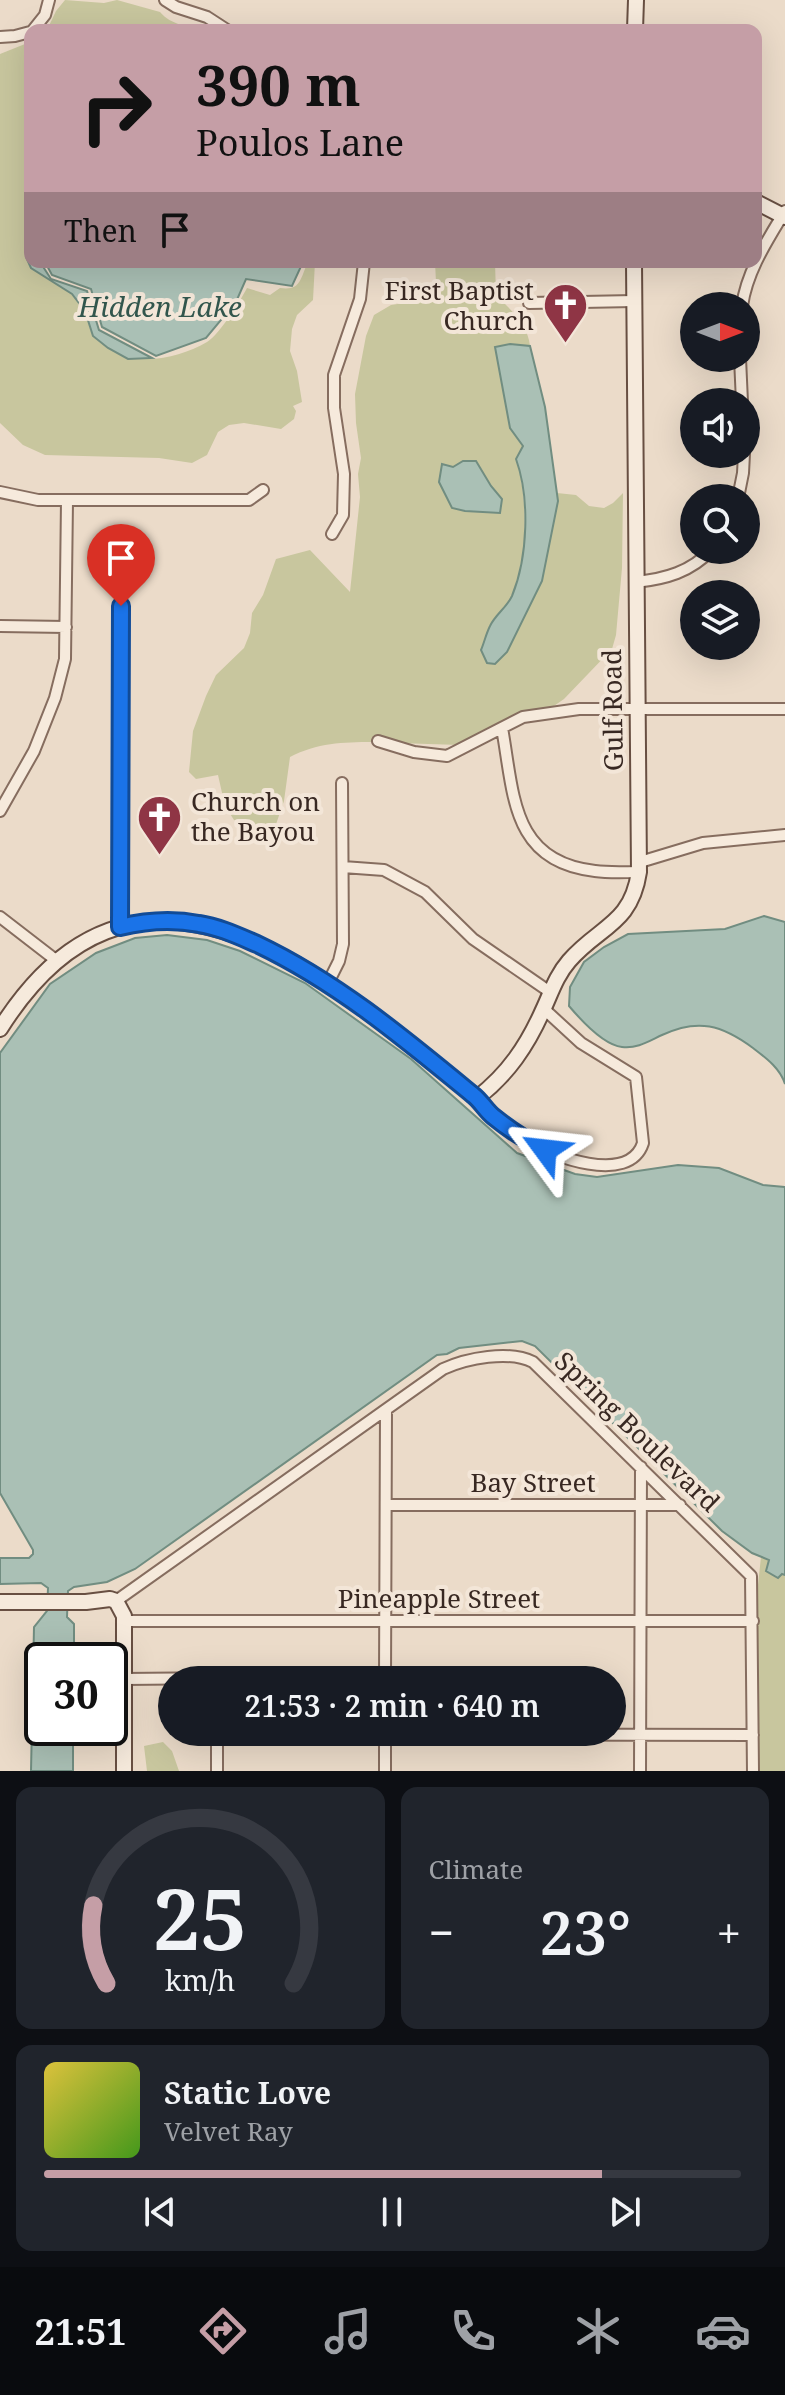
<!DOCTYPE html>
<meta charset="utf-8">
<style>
body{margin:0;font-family:"Noto Serif",serif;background:#20242c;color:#f1f3f6;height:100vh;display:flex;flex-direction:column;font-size:30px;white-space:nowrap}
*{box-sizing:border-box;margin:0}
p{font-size:26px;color:#9ea1a6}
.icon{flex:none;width:44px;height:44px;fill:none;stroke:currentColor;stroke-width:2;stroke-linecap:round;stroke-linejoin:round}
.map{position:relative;height:1771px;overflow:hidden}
.drawer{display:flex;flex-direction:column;gap:16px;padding:16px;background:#0d0f14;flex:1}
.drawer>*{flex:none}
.top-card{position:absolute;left:24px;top:24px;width:738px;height:244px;border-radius:16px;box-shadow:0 8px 32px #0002;background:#c59ea6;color:#111;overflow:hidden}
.needle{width:52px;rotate:90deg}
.buttons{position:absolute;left:680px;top:292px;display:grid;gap:16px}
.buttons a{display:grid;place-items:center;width:80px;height:80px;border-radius:50%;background:#171b24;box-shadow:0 8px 32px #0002;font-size:40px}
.speed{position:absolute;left:24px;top:1642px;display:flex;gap:16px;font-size:40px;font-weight:700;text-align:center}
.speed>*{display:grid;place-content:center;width:104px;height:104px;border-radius:50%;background:#171b24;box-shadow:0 8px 32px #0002;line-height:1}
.speed .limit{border:4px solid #111;border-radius:12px;background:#fff;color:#111}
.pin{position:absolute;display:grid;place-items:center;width:68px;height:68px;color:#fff;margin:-82px -34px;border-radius:50% 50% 50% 0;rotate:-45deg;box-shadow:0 0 8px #0007}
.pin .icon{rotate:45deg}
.me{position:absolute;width:88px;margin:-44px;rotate:300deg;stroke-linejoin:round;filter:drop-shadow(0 0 6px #0008)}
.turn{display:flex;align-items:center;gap:28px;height:168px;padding:0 40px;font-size:36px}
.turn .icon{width:104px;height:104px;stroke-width:2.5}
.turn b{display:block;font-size:56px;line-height:68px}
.then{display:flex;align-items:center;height:76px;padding:0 40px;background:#0003;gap:16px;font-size:30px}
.big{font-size:60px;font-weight:600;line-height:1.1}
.drawer .tile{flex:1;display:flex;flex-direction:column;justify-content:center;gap:12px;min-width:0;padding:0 28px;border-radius:16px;background:#20242c}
.drawer .dial{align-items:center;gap:0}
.dial svg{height:208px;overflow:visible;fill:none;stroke:#363941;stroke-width:7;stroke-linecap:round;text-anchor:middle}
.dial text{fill:#f1f3f6;stroke:none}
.song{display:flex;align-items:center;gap:24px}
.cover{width:96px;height:96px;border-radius:12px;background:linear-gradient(135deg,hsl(50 70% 55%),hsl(100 70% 35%))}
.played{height:8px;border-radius:4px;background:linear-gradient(90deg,#c59ea6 80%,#363941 80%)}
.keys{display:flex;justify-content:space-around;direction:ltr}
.heat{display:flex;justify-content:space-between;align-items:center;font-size:44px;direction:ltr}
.drawer .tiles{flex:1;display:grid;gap:16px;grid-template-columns:1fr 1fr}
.tile:last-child{grid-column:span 2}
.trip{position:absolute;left:158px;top:1666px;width:468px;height:80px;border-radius:40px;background:#171b24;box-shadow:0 8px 32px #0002;font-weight:600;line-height:80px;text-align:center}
.tab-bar{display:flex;height:128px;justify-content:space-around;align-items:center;background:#090b0e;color:#9ea1a6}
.tab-bar .icon{width:56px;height:56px}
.tab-bar .selected{color:#c59ea6}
.tab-bar b{font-size:36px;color:#f1f3f6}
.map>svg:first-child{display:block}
.green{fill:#c8c69e;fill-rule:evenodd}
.water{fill:#aac0b5;stroke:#718d81;stroke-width:2}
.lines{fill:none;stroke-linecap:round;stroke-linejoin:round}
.street-casing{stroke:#866d5f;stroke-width:14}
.secondary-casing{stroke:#684f42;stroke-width:18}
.street{stroke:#f6eadc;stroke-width:10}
.secondary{stroke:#f6eadc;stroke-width:14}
.route-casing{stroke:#114b97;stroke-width:20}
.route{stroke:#1a73e8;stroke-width:14}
.labels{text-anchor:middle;stroke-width:8;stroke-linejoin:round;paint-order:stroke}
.poi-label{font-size:26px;fill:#382822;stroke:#f3e6d8;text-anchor:end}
.street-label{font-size:26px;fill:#382822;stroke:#f3e6d8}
.water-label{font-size:28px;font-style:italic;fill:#32564d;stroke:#f3e6d8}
</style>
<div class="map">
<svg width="785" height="1771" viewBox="0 0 785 1771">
<rect width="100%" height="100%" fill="#ebdbc9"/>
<path class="green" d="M65,0l39,3 13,-3 43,12c11,13 29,15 44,18h-157l9,-19z
M30,42v208l-3,3 4,15c19,12 40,21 53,41 5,8 4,21 11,28 30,32 77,25 112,5 13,-8 33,-41 40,-54l23,7 10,-7c21,3 20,-9 28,-26h7l-2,38 -16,15 -5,14 -2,22 7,20 5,31 -9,4 3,5 -2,8 -13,10 -37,-6 -15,2 -11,7 -11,23 -15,8 -33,-5 -114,-3 -22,-10 -23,-22v-369z
M435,262h60l1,33c15,15 32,30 34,51l-20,-2 -15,3 15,81 13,18 -7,13c12,35 13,110 -6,141 -6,9 -14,17 -20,25l17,27 35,-71 16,-80 -1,-8 19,2 13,11 15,2 9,-5 10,-10 -1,75 -6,67 -4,14 -48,50 -13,9 -21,3 -33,13 -37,21 -63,-2 -22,-8 -3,7c-29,0 -55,1 -82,15l-6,44 -10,29 -40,-10 -9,-14 -7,-31 -22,4 -7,-7 4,-41 13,-35 10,-21 28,-27 6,-15 2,-20 11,-18 13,-36 34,-9 40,42 10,-95 -2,-23 3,-16 -5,-35 -1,-29 11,-58 8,-21 17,-10 20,-3h26zM476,462l15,24 11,13 -49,-32z
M761,1557l8,3 16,15v196h-26l-2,-177z
M163,1742l9,9 7,20h-32l-3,-25z"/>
<path class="water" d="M30,250v12h10l11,17 36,12 12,39 53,28 -24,1 -20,-11 -15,-12 -8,-25 -13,-17 -41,-26 -5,-11z
M45,262h258l-11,24 -46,-7 -10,23 -30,36 -50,18 -54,-29 -11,-38 -39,-14z
M510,344l20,2 15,61 13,94 -16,80 -35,71 -12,12 -8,-1 -6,-13c3,-7 5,-16 9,-24 5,-11 17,-19 22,-30 16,-39 18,-98 4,-137l7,-13 -13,-18 -15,-81z
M463,461h13l15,25 11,13 -2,14 -35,-2 -13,-3 -13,-26 3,-18 11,3z
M764,916l21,6v162c-5,-16 -19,-26 -32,-36 -31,-23 -55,-30 -91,-13 -13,6 -25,14 -40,12 -18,-2 -42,-28 -53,-41l1,-19 14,-25 20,-15 24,-13 97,-5z
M167,935l40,5 33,11 65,32 106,76 106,94 58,21 22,3 81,-12 41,3 44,17 22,2v388l-3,-1 -4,4 -12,-7 3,-11 -17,-7 -30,-22 -187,-185 -13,-5 -63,7 -12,6 -10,1 -302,214 -28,13 -33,5 -6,4 -1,26 7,7v36h-32v68h31v43h-42l3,-144 13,-16 1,-23 -7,-5 -41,1v-26h29l4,-4v-4l-33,-57v-440l50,-69 46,-31 39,-15z"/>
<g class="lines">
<defs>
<path id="street" d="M165,0l11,7 31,10 20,13
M33,30l12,-15 4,-15
M0,37l15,-1 15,-4
M529,303l105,-2
M742,306c5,-35 25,-65 43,-95
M740,358l2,44
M0,492l38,8h211l14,-10
M738,498l5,-25 1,-19
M332,534l11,-19 1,-41 -10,-66v-33l26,-76 4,-37
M636,582c29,-3 55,-10 75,-32
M0,626l66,1
M502,728c12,66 9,134 93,143 14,2 29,1 44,1
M378,741l36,11 33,4 76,-39 56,-8h206
M0,811l34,-60 21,-53 10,-39 2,-158
M640,862l63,-19 82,-8
M343,867l41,3 41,22 48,47 77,53
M0,917l57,44
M120,927l1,-321
M328,983l11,-22 4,-17 -1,-161
M477,1098c13,17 29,30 47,42 27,16 105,46 119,3l-7,-66 -55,-34 -37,-34
M386,1505h294
M116,1601l327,-232c24,-11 66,-19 90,-7l218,214 2,195
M124,1621h629
M124,1679l104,-1
M337,1679l48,-1
M385,1680l1,-270
M217,1771v-28l4,-7 4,-2 528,1
M385,1771v-39
M640,1771l1,-304"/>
<path id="secondary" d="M635,30l1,-30
M756,202l29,15
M0,1029c142,-226 335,-44 477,69 31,-24 50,-52 66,-88 8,-17 13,-34 26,-49 30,-35 62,-36 70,-89l-5,-610
M0,1602h86l24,-3 6,2 8,15v155"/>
</defs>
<use href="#street" class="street-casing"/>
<use href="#secondary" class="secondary-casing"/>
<use href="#street" class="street"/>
<use href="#secondary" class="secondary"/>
</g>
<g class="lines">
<defs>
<path id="route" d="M121,606l-1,321c25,-6 53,-8 79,-3 20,3 39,12 58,20 80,38 148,95 216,151 8,6 13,16 21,22 16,13 33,24 51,33"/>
</defs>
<use href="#route" class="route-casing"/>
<use href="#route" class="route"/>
</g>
<defs>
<symbol id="church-pin" viewBox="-11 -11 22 30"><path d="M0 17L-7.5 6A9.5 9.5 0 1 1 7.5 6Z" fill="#8f3545" stroke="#f3e6d8"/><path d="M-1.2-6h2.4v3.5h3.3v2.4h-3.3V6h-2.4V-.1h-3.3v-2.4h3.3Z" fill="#fff"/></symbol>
</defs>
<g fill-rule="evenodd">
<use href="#church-pin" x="540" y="280" width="51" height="69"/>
<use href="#church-pin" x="134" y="792" width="51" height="69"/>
</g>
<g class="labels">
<g class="poi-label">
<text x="534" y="300">First Baptist<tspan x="534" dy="30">Church</tspan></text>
<text x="191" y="811" text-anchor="start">Church on<tspan x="191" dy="30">the Bayou</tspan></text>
</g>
<g class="street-label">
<text transform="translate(613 710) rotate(-91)" y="9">Gulf Road</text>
<text transform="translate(637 1432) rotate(44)" y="9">Spring Boulevard</text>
<text x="533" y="1492">Bay Street</text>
<text x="439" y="1608">Pineapple Street</text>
</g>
<g class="water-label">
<text x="160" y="317">Hidden Lake</text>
</g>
</g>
</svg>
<div class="buttons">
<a><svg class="needle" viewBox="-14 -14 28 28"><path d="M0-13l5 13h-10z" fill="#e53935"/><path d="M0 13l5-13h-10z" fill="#9ea1a6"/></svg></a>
<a><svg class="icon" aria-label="sound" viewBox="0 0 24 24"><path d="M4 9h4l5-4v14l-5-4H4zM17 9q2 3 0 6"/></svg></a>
<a><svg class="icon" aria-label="search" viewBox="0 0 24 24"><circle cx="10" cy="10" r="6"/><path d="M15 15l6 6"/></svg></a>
<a><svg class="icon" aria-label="layers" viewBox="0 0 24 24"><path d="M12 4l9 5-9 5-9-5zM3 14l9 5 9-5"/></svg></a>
</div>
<div class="speed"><div class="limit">30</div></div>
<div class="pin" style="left:121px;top:606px;background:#d93025"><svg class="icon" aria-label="arrive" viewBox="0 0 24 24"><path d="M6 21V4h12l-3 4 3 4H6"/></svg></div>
<svg class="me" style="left:545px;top:1150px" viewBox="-20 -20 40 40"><path d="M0-17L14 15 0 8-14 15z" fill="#1a73e8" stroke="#fff" stroke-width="4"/></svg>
<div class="trip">21:53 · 2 min · 640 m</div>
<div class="top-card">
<div class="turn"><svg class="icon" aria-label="right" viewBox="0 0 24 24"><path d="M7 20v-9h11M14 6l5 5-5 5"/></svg><div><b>390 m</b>Poulos Lane</div></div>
<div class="then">Then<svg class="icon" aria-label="arrive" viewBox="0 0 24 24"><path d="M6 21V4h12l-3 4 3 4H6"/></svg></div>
</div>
</div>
<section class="drawer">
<div class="tiles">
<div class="tile dial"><svg viewBox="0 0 100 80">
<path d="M14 69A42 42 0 1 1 86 69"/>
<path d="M14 69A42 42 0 0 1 9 39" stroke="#c59ea6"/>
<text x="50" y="56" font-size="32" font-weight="700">25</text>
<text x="50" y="72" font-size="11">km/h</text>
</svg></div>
<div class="tile"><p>Climate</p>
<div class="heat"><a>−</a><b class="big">23°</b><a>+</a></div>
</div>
<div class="tile">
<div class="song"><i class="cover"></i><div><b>Static Love</b><p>Velvet Ray</p></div></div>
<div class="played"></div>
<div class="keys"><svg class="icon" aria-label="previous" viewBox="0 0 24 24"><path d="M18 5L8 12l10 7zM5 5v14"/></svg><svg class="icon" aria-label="pause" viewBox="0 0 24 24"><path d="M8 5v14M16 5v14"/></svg><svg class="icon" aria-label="next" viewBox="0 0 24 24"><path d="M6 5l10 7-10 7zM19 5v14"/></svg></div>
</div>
</div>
</section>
<nav class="tab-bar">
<b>21:51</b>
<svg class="icon selected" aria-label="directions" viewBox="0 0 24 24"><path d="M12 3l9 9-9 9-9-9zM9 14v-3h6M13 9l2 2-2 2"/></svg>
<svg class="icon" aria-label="music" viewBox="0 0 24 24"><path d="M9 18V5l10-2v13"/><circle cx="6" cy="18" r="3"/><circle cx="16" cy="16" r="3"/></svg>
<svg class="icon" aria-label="phone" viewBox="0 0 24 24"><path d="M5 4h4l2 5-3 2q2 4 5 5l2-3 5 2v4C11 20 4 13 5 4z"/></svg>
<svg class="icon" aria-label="climate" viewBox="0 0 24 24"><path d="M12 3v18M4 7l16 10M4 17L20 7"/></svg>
<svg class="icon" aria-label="car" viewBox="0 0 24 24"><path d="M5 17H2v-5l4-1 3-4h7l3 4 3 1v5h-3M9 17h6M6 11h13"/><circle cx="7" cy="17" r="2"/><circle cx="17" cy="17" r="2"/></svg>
</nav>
